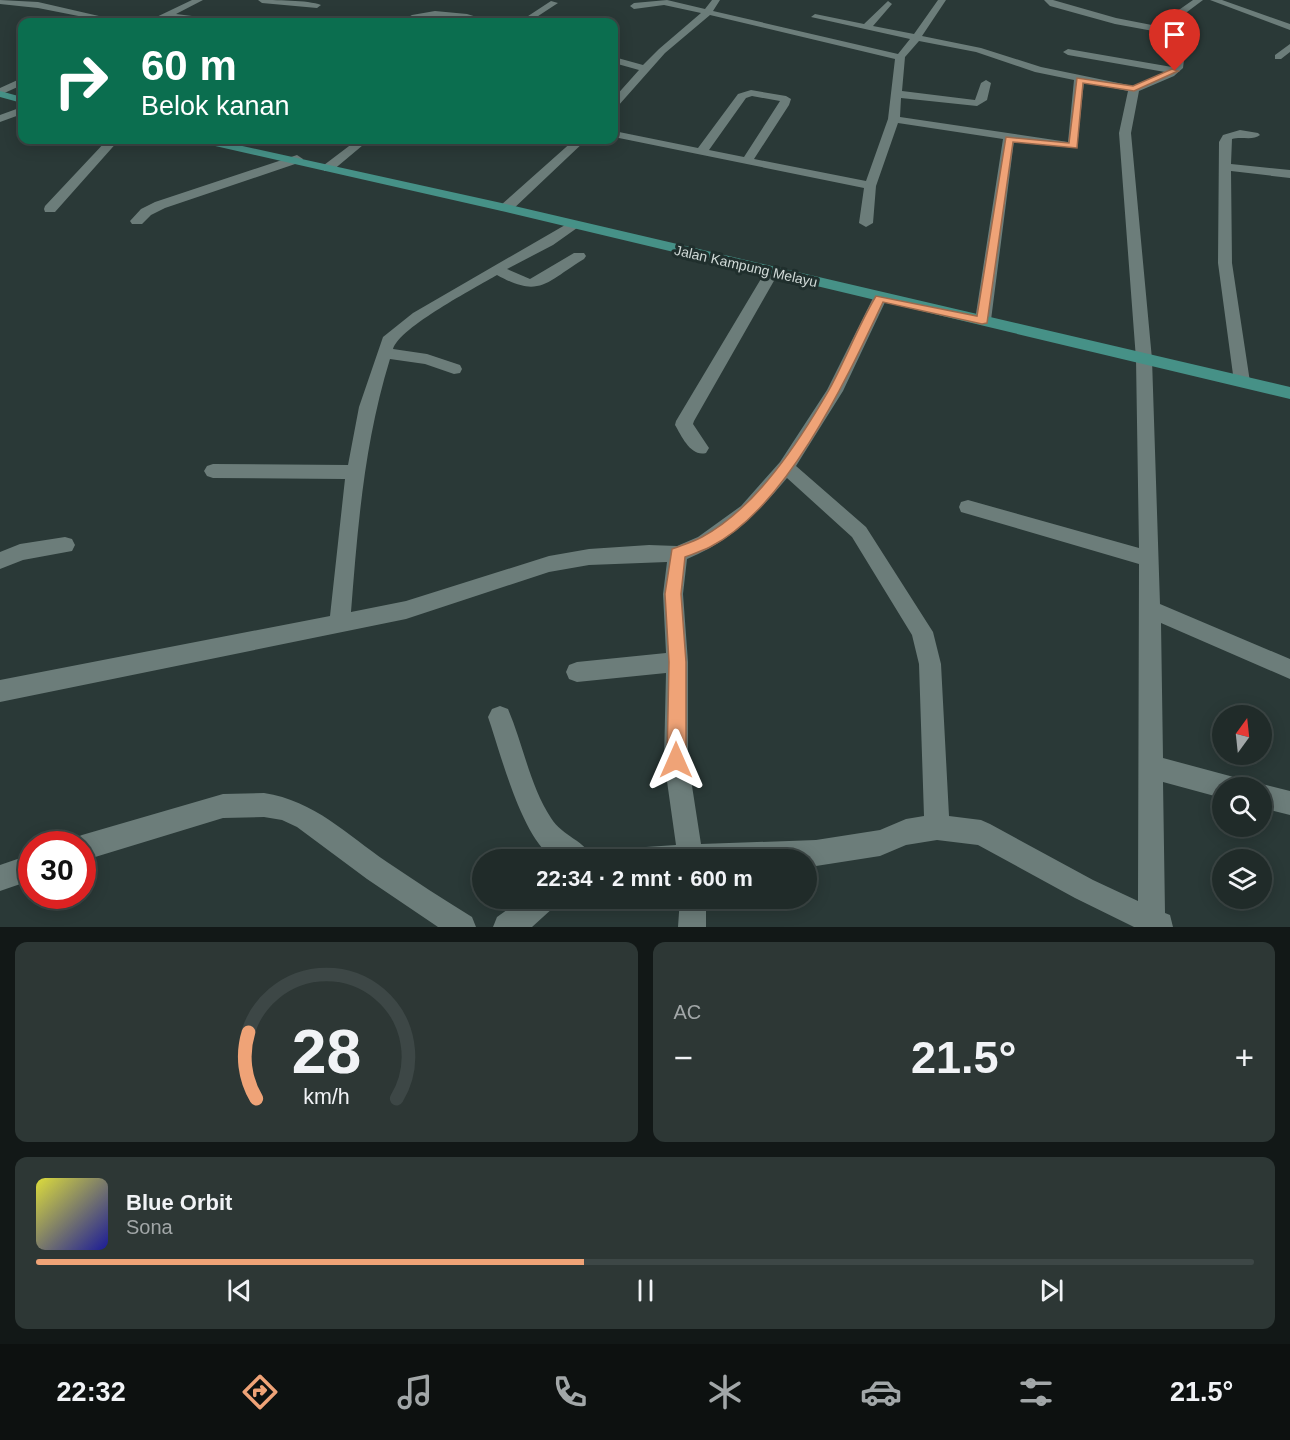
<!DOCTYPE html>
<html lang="id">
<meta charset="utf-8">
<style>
body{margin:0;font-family:Helvetica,sans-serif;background:#2d3735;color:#f1f3f6;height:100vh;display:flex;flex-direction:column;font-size:22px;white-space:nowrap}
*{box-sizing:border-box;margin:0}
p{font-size:20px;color:#a2a7a8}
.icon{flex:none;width:33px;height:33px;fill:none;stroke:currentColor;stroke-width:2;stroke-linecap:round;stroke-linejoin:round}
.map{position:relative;height:927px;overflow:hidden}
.drawer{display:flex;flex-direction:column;gap:15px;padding:15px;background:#121817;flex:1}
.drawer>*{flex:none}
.hud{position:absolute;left:18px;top:18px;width:600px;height:126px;border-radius:12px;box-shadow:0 3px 15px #0003,0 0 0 2px #3d4746;background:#0b6e4f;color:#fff;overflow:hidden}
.needle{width:39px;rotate:15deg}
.tools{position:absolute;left:1212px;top:705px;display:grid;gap:12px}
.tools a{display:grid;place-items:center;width:60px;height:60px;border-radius:50%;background:#202b29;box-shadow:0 3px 15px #0003,0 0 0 2px #3d4746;font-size:30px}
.speed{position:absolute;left:18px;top:831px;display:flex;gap:12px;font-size:30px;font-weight:700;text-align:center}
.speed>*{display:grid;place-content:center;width:78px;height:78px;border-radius:50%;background:#202b29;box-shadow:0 3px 15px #0003,0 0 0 2px #3d4746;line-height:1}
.speed .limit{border:9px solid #d22;background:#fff;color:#111}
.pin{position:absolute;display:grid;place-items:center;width:51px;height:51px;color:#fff;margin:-62px -26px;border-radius:50% 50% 50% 0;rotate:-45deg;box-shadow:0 0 6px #0007}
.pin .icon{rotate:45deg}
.me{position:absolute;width:66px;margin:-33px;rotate:0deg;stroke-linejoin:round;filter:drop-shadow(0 0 4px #0008)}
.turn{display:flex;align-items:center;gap:21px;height:126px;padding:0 24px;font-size:27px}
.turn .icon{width:78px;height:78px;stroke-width:2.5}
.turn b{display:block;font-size:42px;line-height:51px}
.big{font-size:45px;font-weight:600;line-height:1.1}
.drawer .tile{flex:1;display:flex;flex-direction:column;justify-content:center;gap:9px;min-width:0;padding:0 21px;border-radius:12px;background:#2d3735}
.drawer .dial{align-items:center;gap:0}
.dial svg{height:156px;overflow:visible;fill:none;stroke:#3d4746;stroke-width:7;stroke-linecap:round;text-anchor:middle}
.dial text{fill:#f1f3f6;stroke:none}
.song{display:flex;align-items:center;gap:18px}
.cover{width:72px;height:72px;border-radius:9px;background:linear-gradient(135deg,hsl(60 70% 55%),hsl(240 70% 35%))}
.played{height:6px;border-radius:3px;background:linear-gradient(90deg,#efa377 45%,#3d4746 45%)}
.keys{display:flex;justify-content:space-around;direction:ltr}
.heat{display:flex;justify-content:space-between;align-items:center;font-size:33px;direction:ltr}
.drawer .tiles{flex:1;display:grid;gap:15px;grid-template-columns:1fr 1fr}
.tile:last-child{grid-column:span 2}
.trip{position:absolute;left:472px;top:849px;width:345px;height:60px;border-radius:30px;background:#202b29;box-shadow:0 3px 15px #0003,0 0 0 2px #3d4746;font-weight:600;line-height:60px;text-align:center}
.tab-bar{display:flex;height:96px;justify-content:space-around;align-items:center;background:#0d1110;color:#a2a7a8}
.tab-bar .icon{width:42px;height:42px}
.tab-bar .current{color:#efa377}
.tab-bar b{font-size:27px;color:#f1f3f6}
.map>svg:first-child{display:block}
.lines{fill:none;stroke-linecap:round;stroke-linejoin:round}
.minor{fill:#6c7d7a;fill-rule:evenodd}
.major{fill:#469187;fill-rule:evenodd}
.route{fill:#efa377;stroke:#9b6a4d;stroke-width:1.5}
.labels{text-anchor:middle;stroke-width:6;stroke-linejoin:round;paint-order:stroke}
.far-street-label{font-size:14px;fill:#d1dad8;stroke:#202f2d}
</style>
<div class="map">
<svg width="1290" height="927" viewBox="0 0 1290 927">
<rect width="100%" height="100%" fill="#2a3937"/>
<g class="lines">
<path class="minor" d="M0,0l38,2 87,20h-16l-71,-14 -38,-4z
M192,0h11l-27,14 40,5 4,3 -52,-4 -11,4h-11z
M258,0c16,0 50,0 63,5l-4,3 -55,-5z
M667,0l38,9 7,-9h8l-7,11 185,43 12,-15 -99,-22 4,-3 49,10 24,-23 4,3 -19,22 41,8 24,-34h8l-24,36 59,12 60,19 92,19 32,-14 -97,-17 -5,-3 5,-3 104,18 4,-22 -12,-12 -49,-9 -65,-18 -6,-6h9l63,18 46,9 1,-6 30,-21h10l-32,24 1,6 14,14 -3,24 -9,8 -35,15 -8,42 21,226 8,245 130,55v20l-129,-56 2,135 67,18 9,3 3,9h-20v10l-59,-16 2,131 5,2 3,12h-39l-59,-29 -97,-53 -41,-5 -31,5 -26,11 -64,10h-9v-6h-174l4,-9 9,-4 30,-2 -12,-85 2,-87 -89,9 -8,-3 -3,-7 3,-7 8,-3 89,-9 -3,-59 4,-32 -78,3 -40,7 -143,47 -406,83v-22l330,-64 15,-137 -132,-1 -6,-2 -3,-5 3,-5 6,-2 135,1 11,-58 24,-70 30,-24 159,-92 5,1 2,3 -2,3 -24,17 -46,24 23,10 44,-26h10l2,3 -2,3c-38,23 -44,40 -87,16 -22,13 -97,52 -104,74l34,5 33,11 2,4 -2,4 -6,1 -29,-10 -35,-5c-26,85 -32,165 -39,253l55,-11 143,-45 40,-7 60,-4 28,1 21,-9 43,-31 39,-44 47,-72 46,-92 2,-3h10l2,3 -44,93 -47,75 70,61 67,105 8,32 8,152 32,4 9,4 103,56 45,21 1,-337 -171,-50 -7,-2 -2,-5 2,-5 7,-2 171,48 -3,-189 -17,-226 9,-42 -44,-9 -7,66 -63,-7 -23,179 -8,5 -8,-5 28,-181 -105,-16 -22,63 -3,37 -7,4 -7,-4 5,-35 -250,-51v-6l84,17 40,-54 13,-4 35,6 5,3 -2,6 -35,54 112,22 22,-62 7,-60 -185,-44 -45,38 -47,53 -4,1v-9l25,-28 -25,-7v-6l29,8 16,-16 42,-36 -37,-8 -30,4 -4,-3 4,-3zM919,41l57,11 59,20 39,8 -6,62 -168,-25 1,-19 76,8 10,-6 4,-17 -5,-3 -5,3 -6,17 -73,-9 3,-34zM752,96l28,5 -36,56 -35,-7 37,-52zM787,478l65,59 60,98 7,29 5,152 -18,3 -26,11 -64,10 -115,4 -13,-84v-98l-5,-68 4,-35c44,-18 70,-45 100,-81z
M1210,0h12l68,24v6z
M551,1l7,2 -29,19h-10z
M435,11l32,3 26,8c-18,2 -36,-6 -54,-6 -14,0 -26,7 -39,6l12,-7z
M1290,44v8l-9,7h-6v-4z
M22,78v7l-22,10v-7z
M22,107v7l-22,8v-7z
M1240,130l18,3 2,2c-7,6 -19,1 -28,4l-1,25 59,6v8l-59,-7 1,92 18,119 -2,4h-12l-2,-4 -16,-119 1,-121 4,-7z
M107,140h12l-64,72h-10l-1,-3 1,-3z
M357,140h12l-37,31h-8v-6z
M574,140h12l-75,71h-10l-1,-3 1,-3z
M297,155l6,4 -2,3 -136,46 -14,7 -9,9h-10l-2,-3 11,-12 14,-7z
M772,268l7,4 -85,149 -1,3 16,24 -3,5c-15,4 -24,-16 -31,-28l1,-4 89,-149z
M65,537l7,2 3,6 -3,6 -49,9 -23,9v-17l20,-8z
M500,706l8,3c15,35 22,77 43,109 11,18 35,23 43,42 -11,0 -28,3 -38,-1 -33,-15 -56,-108 -68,-142l4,-8z
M1262,784l28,7v24l-28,-7v-20h-9z
M264,793c51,8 82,41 123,69 28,19 56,37 85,55l4,10h-38l-71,-48 -70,-52 -15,-7 -18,-3 -41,1 -141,43v-17h-11l2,-5 9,-4 141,-41z
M32,854v26l-32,11v-26z
M524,898h34l-4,9 -22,20h-39l4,-10z
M680,898h26v29h-28z"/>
<path class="major" d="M0,91l22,6v6l-22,-6z
M197,140h18l291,64 784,183v12l-784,-187 -304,-69z"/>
</g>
<path class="route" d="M1172,69l6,2 -44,20 -51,-8 -6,65 -64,-6 -26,181 -5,1 -99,-22c-36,76 -96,206 -173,245 -8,4 -17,7 -25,10l-4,37 5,68v98l-3,6 -7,3 -6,-3 -3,-6 2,-98 -4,-68 7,-45c10,-4 21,-7 30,-12 54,-29 97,-95 127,-147 17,-31 29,-64 47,-94l101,20 29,-179 63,6 8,-65 56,8z"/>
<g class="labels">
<g class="far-street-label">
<text transform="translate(746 266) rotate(13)" y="5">Jalan Kampung Melayu</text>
</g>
</g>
</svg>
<div class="tools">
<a><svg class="needle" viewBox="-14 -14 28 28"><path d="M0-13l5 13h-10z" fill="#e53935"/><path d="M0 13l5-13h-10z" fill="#a2a7a8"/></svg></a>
<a><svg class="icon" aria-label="search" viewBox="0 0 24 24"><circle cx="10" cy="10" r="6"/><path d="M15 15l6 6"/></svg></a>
<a><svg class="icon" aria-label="layers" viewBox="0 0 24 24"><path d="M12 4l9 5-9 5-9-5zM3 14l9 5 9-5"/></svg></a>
</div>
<div class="speed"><div class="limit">30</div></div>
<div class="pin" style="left:1175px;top:71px;background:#d93025"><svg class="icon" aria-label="arrive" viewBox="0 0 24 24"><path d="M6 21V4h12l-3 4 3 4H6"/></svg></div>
<svg class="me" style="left:676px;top:760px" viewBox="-20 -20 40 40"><path d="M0-17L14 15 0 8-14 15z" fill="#efa377" stroke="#fff" stroke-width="4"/></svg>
<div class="trip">22:34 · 2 mnt · 600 m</div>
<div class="hud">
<div class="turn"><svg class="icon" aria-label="right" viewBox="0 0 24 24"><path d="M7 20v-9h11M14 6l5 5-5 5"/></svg><div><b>60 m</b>Belok kanan</div></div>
</div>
</div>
<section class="drawer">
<div class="tiles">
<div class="tile dial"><svg viewBox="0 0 100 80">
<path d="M14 69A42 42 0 1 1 86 69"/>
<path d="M14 69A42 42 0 0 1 10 35" stroke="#efa377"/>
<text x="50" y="56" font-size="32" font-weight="700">28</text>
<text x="50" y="72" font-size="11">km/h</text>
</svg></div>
<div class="tile"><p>AC</p>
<div class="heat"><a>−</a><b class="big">21.5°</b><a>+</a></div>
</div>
<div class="tile">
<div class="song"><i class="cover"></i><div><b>Blue Orbit</b><p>Sona</p></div></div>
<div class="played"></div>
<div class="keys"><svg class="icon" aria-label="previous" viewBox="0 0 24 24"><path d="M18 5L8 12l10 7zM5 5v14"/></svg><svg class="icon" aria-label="pause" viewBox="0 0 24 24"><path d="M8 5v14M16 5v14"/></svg><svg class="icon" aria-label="next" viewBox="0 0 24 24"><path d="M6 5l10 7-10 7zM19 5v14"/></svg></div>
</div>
</div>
</section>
<nav class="tab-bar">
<b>22:32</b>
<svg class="icon current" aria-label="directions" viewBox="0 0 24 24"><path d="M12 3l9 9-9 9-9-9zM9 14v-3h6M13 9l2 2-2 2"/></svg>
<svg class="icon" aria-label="music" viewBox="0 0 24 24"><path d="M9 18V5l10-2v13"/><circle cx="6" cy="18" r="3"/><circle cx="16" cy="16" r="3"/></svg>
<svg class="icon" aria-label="phone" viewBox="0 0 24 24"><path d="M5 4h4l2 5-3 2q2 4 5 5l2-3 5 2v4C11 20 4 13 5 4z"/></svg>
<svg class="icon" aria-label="climate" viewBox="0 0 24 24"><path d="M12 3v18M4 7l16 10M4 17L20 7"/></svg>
<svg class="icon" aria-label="car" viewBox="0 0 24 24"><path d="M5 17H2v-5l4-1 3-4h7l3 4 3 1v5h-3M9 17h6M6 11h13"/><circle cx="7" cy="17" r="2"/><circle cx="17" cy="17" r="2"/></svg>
<svg class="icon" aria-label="filters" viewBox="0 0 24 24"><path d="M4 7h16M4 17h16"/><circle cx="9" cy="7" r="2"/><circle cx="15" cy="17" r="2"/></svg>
<b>21.5°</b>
</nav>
